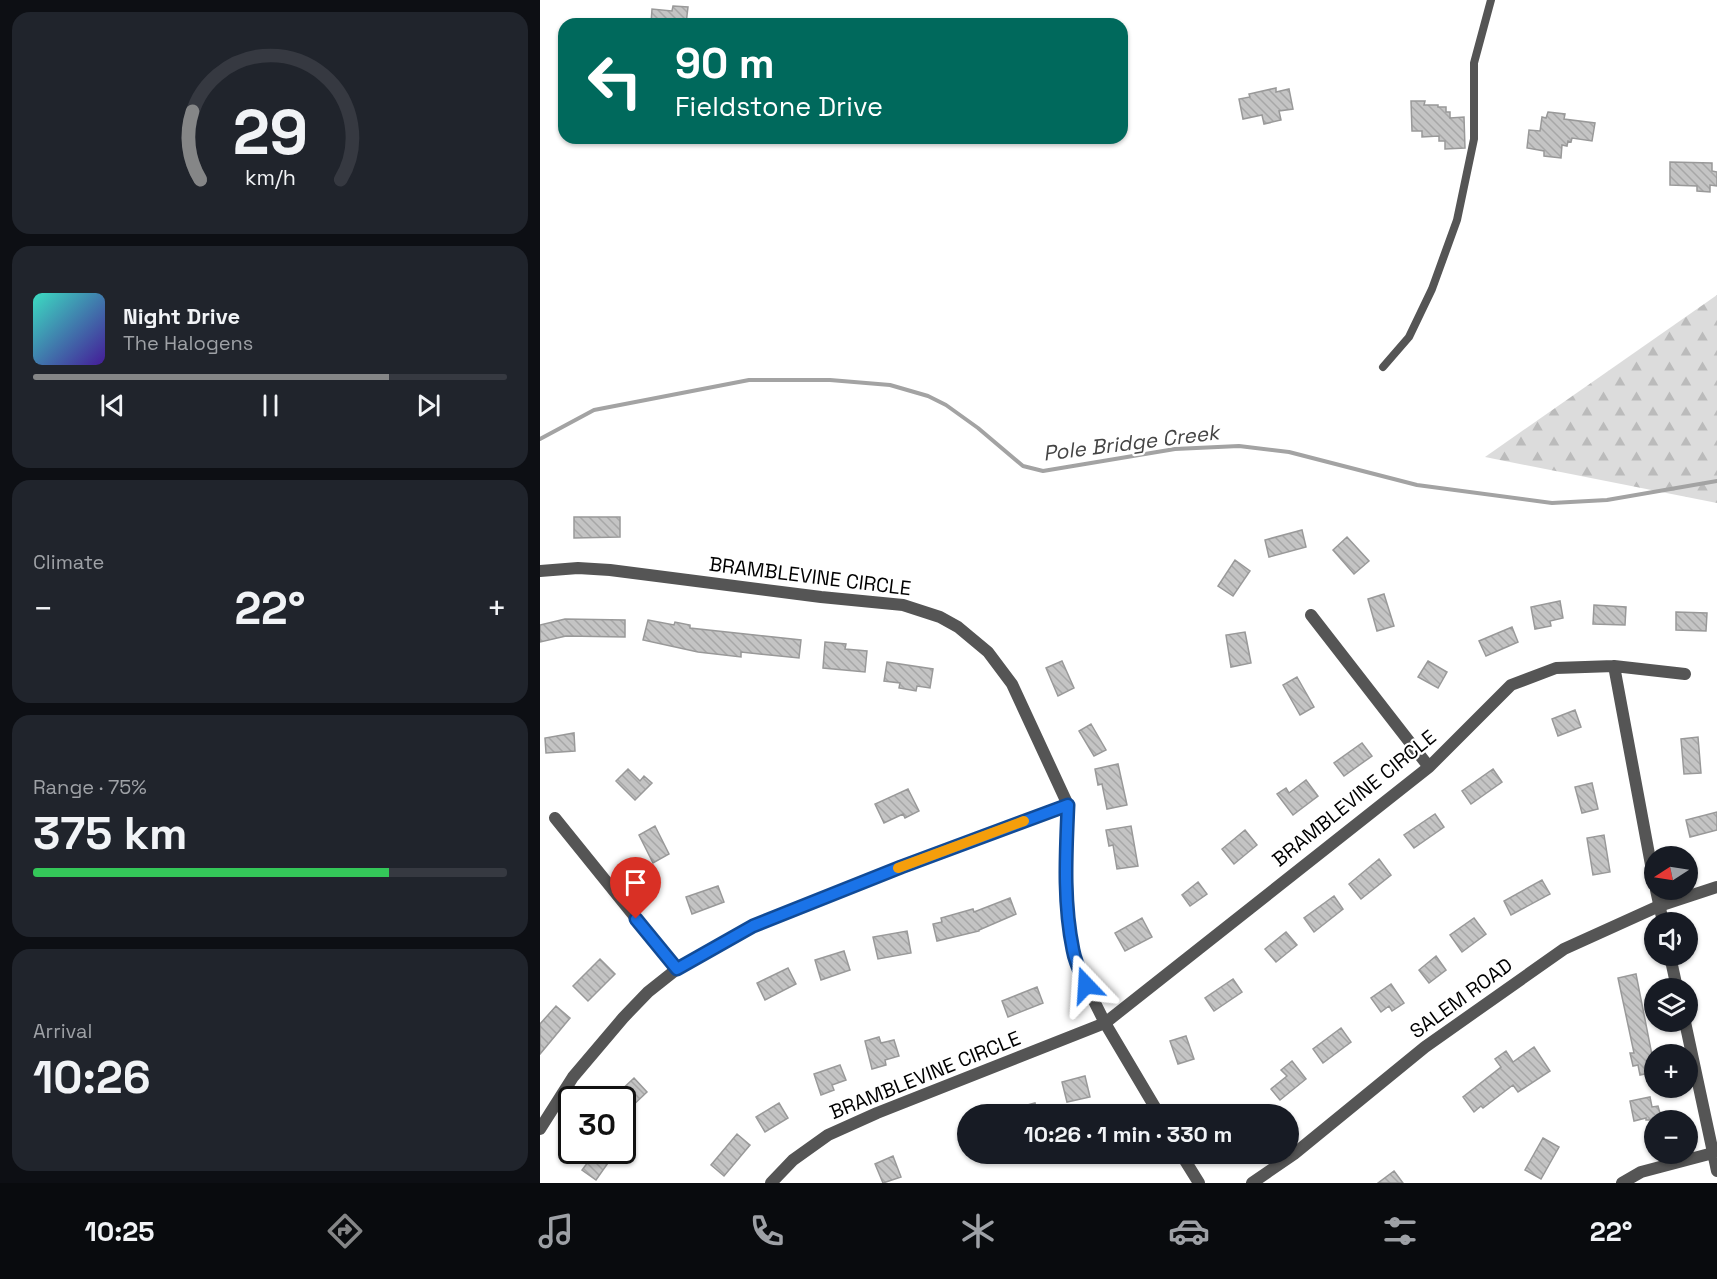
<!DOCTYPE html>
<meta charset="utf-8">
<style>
body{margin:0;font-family:"Space Grotesk",sans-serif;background:#20242c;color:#f1f3f6;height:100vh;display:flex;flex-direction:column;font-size:22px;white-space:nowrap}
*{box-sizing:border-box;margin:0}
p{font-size:20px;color:#9ea1a6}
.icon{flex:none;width:33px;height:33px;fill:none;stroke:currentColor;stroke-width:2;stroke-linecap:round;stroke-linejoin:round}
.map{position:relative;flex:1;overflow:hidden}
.side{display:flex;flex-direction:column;gap:12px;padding:12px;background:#0d0f14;width:540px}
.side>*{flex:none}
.guide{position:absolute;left:18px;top:18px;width:570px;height:126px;border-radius:18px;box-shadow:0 2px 4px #0004;background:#00695c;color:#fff;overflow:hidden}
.needle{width:39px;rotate:258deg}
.fabs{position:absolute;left:1104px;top:846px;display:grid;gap:12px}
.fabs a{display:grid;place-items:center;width:54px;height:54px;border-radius:50%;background:#171b24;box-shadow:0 2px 4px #0004;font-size:30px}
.speed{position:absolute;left:18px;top:1086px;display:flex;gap:12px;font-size:30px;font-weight:700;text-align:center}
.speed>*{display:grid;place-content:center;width:78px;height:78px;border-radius:50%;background:#171b24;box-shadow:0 2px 4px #0004;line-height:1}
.speed .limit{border:3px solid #111;border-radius:9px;background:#fff;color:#111}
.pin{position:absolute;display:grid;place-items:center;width:51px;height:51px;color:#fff;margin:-62px -26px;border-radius:50% 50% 50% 0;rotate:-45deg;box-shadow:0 0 6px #0007}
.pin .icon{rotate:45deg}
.me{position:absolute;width:66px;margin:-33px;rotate:340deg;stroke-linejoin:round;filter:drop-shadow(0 0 4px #0008)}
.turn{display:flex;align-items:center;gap:21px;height:126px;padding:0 18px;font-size:27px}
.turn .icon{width:78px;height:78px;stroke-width:2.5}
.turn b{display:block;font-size:42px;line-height:51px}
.big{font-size:45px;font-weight:700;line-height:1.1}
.side .widget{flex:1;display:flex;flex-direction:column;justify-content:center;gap:9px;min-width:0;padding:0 21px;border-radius:18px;background:#20242c}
.side .dial{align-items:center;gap:0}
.dial svg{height:156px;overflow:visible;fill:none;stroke:#363941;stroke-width:7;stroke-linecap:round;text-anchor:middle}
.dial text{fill:#f1f3f6;stroke:none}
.song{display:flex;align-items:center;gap:18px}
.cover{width:72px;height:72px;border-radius:9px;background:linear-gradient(135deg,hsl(170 70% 55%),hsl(260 70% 35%))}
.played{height:6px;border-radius:3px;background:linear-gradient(90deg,#858687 75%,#363941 75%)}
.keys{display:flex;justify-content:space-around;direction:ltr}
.heat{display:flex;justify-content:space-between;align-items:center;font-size:33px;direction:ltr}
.charge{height:9px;border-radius:4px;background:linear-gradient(90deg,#34c759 75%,#363941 0)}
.trip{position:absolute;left:417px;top:1104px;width:342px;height:60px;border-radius:30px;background:#171b24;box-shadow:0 2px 4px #0004;font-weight:700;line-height:60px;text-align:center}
.menu{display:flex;height:96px;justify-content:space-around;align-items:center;background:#090b0e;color:#9ea1a6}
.menu .icon{width:42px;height:42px}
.menu .on{color:#858687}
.menu b{font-size:27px;color:#f1f3f6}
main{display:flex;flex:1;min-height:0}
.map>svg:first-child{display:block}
.forest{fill:url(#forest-firs)}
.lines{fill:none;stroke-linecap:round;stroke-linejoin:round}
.stream{stroke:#a3a3a3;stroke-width:4}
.building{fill:url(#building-back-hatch);stroke:#999;stroke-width:1.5}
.service{stroke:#555;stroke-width:8}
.minor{stroke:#555;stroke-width:12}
.tertiary{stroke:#555;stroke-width:12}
.route-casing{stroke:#114b97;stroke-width:15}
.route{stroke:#1a73e8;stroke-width:10}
.slow{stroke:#f59e0b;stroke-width:10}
.labels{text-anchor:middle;stroke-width:4.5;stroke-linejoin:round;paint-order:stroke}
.street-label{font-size:20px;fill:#000;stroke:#fff}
.water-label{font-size:21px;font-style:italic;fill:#444;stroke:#fff}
</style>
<main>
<section class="side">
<div class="widget dial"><svg viewBox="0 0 100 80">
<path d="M14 69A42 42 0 1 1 86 69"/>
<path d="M14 69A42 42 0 0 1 10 34" stroke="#858687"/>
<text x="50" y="56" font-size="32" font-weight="700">29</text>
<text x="50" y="72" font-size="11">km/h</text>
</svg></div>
<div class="widget">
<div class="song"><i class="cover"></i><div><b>Night Drive</b><p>The Halogens</p></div></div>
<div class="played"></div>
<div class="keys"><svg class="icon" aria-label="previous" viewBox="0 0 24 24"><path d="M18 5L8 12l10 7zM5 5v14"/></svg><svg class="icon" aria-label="pause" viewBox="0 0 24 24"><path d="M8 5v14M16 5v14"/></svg><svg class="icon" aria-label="next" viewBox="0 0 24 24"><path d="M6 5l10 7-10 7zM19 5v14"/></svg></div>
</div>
<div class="widget"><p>Climate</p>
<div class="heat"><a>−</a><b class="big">22°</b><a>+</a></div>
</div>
<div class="widget"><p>Range · 75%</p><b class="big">375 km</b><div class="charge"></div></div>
<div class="widget"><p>Arrival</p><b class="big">10:26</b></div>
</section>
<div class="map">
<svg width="1177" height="1183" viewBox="0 0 1177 1183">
<defs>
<pattern id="forest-firs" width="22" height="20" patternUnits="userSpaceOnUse" patternTransform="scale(1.5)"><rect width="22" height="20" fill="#dcdcdc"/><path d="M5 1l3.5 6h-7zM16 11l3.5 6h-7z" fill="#bbb"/></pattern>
<pattern id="building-back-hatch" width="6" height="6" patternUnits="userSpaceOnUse" patternTransform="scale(1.5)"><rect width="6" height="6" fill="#c4c4c4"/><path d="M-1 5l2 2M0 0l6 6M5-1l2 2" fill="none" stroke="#a7a7a7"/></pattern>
</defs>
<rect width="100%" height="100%" fill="#fff"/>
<path class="forest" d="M1177,295v208l-232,-46z"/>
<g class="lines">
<path class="stream" d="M0,439l54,-29 155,-30h81l60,5 38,11 18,9 32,23 45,38 20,5 132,-22 64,-3 50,6 128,33 135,18 55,-3 110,-19"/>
</g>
<path class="building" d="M133,6l15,1 -2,17h-35l1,-15 20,2z
M736,88v4l13,-3 4,20 -14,2 2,9 -17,4 -2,-9 -19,4 -4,-20 11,-2 -1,-3z
M871,101h14l-1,4h14v2h8v5h4v6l14,-1 1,31 -20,1v-8h-6v-5l-17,1v-6h-10z
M1008,112l17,2 -1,5 31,4 -3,18 -20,-3 -1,4 -3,-1 -1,5 -5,-1 -1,13 -17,-2v-5l-17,-3 2,-18 11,1 2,-14 4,1z
M1130,162l42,1v8l5,1v14l-7,-1v7l-13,-1v-5l-27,-1z
M34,517h46v20l-46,1z
M762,530l4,17 -37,10 -4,-17z
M807,537l22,24 -15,13 -21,-24z
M695,560l15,11 -17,25 -15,-10z
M844,594l10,32 -17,5 -9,-32z
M1020,601l3,17 -13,3 1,5 -16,3 -4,-22z
M1054,605l32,2 -1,18 -32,-1z
M1136,612l31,1 -1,18 -30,-1z
M25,619l60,1v17l-59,-1 -26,6v-17z
M108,620l26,5 1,-3 15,3v3l111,12 -2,18 -58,-6v5l-43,-5 -55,-12z
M972,627l6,15 -32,14 -7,-15z
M705,632l6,31 -20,4 -5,-32z
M285,642l21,2 -1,5 22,2 -2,21 -42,-4z
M522,661l12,27 -16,8 -12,-28z
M888,661l19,11 -9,16 -20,-11z
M347,662l46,7 -3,19 -13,-2 -1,5 -17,-3 1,-5 -16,-2z
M757,677l17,30 -14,8 -17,-30z
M1035,710l6,17 -23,9 -6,-17z
M551,724l15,26 -12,6 -15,-25z
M34,733l1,18 -29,2 -1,-15z
M1158,737l3,36 -17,1 -3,-35z
M822,743l10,13 -28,20 -10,-13z
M578,764l9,41 -20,4 -5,-25 -4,1 -3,-16z
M88,769l12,12 4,-5 8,7 -17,17 -19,-19z
M953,769l9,13 -31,22 -9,-13z
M766,780l12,16 -25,19 -16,-21 9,-6 3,5z
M1052,783l6,26 -16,4 -7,-26z
M368,789l11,22 -14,7 -2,-4 -19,9 -9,-19z
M1177,812v18l-27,7 -4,-17z
M895,814l9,13 -30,21 -10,-13z
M115,826l14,28 -16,9 -14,-28z
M591,826l7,40 -21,3 -4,-24 -4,1 -3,-16z
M705,830l12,15 -23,19 -12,-15z
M1064,835l6,37 -17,3 -6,-37z
M839,859l12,16 -30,24 -12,-15z
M1002,880l8,14 -39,21 -7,-14z
M658,882l9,12 -17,12 -8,-11z
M178,886l6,16 -32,12 -6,-17z
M794,896l9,13 -29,23 -10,-14z
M470,898l6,16 -37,16v1l-42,10 -4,-17 9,-2 -1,-4 32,-9 1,3z
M602,918l10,19 -27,14 -10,-18z
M934,918l12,16 -24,18 -12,-17z
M367,931l4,22 -33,6 -5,-22z
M746,932l11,13 -21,17 -11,-13z
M304,951l6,19 -29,10 -6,-20z
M896,956l10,14 -17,13 -10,-13z
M60,959l15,15 -27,27 -15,-15z
M248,968l8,16 -31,16 -8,-17z
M1096,974l18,91v7l-14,3 -2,-10 -5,1 -3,-13h4l-16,-75z
M693,979l9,13 -28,19 -9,-13z
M851,984l13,19 -12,8 -3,-5 -8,6 -10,-14z
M497,987l6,16 -35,14 -6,-16z
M16,1006l14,12 -30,36v-30z
M801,1028l10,14 -28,21 -10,-14z
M646,1036l8,23 -16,5 -8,-23z
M339,1037l2,6 13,-3 5,16 -14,4 1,5 -14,4 -7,-28z
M994,1047l16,24 -32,21 -5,-7 -30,23 -2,-2 -7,6 -11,-15 38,-30 -6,-8 11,-8 7,11z
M752,1061l14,18 -26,21 -9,-11 16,-13 -6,-6z
M300,1065l6,15 -14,5 2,5 -13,5 -7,-21z
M545,1076l5,21 -23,5 -5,-20z
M94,1078l13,14 -19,18 -6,-7v-3h-3l-4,-4z
M1110,1097l2,10 6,-1 4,14h-16v-2l-12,3 -4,-20z
M239,1103l9,15 -23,14 -9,-15z
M495,1103l3,11h-34v-3z
M197,1134l13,11 -26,31 -13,-11z
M1003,1138l16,9 -18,32 -16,-9z
M57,1150h8l8,6 -17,24 -14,-10z
M353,1156l8,21 -18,6 -8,-19z
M854,1171l9,12h-25z"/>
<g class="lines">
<path class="service" d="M843,367l26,-30 23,-48 25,-69 17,-81v-76l17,-63"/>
<path class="minor" d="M0,571l38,-3 32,2 211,27 82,8 37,12 18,10 30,25 24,32 56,121 -2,57 1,51 6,39 13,33 19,38 54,91
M771,615l118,152
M1074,666l40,215
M15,818l122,151
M1116,890l7,32
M1130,956l7,32
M1145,1022l32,149
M0,1129l33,-52 50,-59 25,-26 29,-23 76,-43 148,-59 167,-62
M641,1154l18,29
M231,1183l22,-23 35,-25 49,-22 228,-90 324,-256 82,-82 45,-17 58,-2 71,8
M1082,1183l19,-11 72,-19"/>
<path class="tertiary" d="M712,1183l42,-29 131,-107 139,-98 95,-43 58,-19"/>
</g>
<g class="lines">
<defs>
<path id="route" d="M96,919l41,50 76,-43 148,-59 167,-62c-2,48 -5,97 5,145 2,12 8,24 13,35"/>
</defs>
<use href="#route" class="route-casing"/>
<use href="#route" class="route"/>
<path class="slow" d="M358,868l126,-47"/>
</g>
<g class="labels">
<g class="street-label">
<text transform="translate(270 576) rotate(7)" y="7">BRAMBLEVINE CIRCLE</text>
<text transform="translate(814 798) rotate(-39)" y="7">BRAMBLEVINE CIRCLE</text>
<text transform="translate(921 998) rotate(-36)" y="7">SALEM ROAD</text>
<text transform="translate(385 1075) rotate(-22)" y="7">BRAMBLEVINE CIRCLE</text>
</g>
<g class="water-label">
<text transform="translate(591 443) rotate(-7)" y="7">Pole Bridge Creek</text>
</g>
</g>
</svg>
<div class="fabs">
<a><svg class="needle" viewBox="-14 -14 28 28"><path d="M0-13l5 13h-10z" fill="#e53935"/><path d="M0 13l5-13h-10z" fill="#9ea1a6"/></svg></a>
<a><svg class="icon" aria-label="sound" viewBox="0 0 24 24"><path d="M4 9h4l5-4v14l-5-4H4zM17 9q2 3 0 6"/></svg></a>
<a><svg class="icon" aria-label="layers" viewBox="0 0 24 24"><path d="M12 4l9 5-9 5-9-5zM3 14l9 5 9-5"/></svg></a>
<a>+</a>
<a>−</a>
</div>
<div class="speed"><div class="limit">30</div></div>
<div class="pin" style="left:96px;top:919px;background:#d93025"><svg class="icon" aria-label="arrive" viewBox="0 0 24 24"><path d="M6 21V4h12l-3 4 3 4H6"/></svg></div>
<svg class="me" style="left:546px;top:985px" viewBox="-20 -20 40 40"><path d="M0-17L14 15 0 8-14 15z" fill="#1a73e8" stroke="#fff" stroke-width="4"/></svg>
<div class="trip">10:26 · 1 min · 330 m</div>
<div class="guide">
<div class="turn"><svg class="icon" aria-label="left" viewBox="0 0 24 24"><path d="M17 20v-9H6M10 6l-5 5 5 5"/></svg><div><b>90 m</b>Fieldstone Drive</div></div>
</div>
</div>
</main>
<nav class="menu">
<b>10:25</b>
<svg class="icon on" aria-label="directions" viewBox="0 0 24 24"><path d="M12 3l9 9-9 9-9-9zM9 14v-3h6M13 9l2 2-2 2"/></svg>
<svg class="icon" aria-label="music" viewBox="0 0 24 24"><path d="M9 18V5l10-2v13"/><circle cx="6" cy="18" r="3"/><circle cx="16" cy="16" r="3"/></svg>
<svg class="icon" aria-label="phone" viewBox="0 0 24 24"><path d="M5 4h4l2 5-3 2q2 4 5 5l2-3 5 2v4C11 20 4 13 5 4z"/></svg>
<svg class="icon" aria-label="climate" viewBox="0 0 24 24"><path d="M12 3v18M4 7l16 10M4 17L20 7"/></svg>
<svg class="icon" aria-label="car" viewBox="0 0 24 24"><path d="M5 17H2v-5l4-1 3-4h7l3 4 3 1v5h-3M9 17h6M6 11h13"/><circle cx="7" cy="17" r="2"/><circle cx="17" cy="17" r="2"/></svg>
<svg class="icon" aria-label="filters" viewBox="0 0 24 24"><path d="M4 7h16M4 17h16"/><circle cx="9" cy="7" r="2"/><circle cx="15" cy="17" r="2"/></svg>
<b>22°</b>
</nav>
